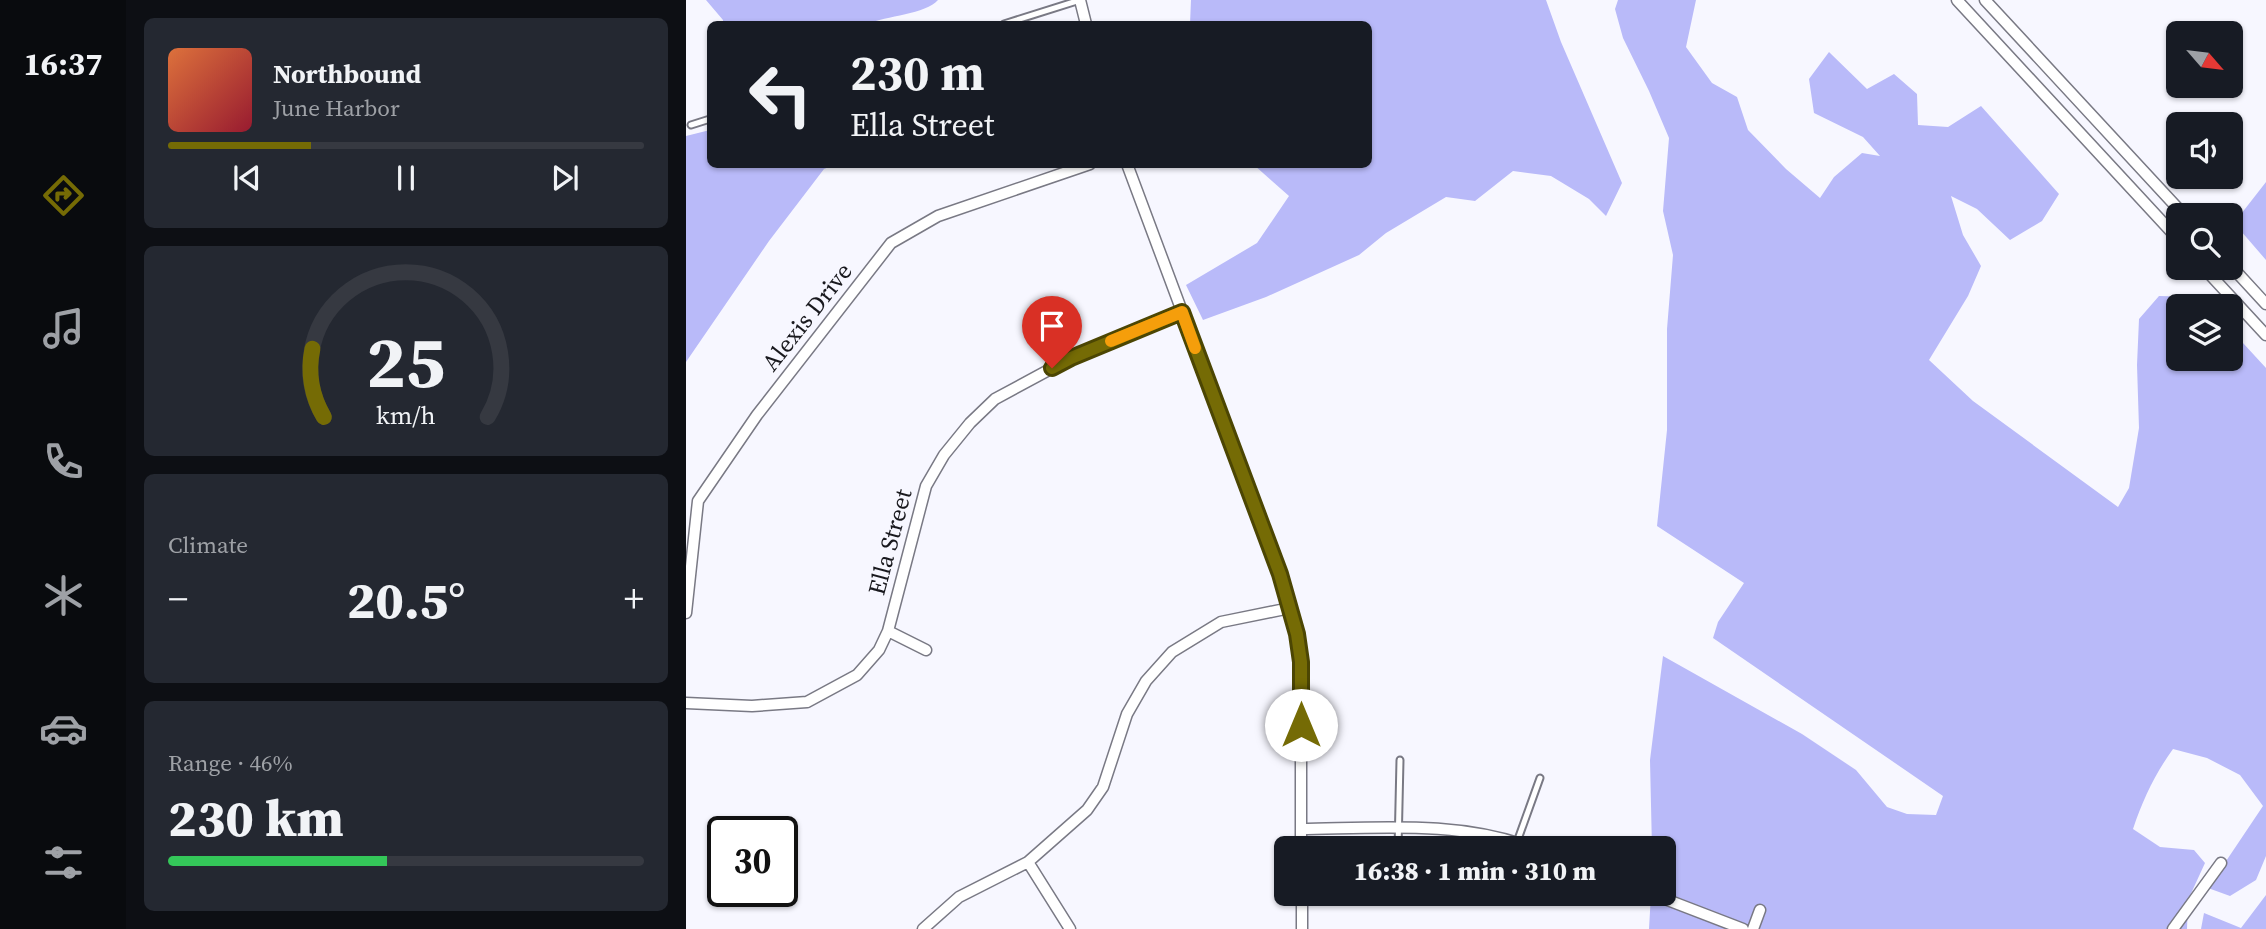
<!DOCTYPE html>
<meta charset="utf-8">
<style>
body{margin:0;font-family:"Source Serif 4",serif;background:#242831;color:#f1f3f6;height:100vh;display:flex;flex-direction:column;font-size:26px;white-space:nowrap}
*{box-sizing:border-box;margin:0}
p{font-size:23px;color:#9ea1a6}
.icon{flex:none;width:38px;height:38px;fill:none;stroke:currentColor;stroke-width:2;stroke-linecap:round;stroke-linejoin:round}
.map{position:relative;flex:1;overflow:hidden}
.sheet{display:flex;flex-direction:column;gap:18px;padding:18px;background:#0d0f14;width:560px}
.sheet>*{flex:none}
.guide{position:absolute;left:21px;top:21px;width:665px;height:147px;border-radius:10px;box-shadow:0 2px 5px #0004;background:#171b24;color:#f1f3f6;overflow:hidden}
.needle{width:46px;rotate:118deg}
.fabs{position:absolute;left:1480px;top:21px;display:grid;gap:14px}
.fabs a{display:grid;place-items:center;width:77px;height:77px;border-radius:10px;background:#171b24;box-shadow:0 2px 5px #0004;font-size:35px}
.speed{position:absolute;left:21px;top:816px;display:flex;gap:14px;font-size:35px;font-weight:700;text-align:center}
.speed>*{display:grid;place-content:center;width:91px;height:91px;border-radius:50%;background:#171b24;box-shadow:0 2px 5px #0004;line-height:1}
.speed .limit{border:4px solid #111;border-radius:10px;background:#fff;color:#111}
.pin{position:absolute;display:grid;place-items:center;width:60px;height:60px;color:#fff;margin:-72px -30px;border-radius:50% 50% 50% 0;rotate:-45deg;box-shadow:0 0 7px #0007}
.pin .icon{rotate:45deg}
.me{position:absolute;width:77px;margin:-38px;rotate:0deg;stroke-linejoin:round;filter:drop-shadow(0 0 5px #0008)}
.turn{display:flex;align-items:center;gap:24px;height:147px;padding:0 28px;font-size:32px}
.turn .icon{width:91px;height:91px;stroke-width:2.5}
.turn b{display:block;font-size:49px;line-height:60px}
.big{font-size:52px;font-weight:800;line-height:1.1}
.sheet .card{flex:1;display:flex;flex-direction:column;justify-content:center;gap:10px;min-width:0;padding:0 24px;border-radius:10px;background:#242831}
.sheet .dial{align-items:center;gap:0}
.dial svg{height:182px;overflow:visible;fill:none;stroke:#363941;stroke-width:7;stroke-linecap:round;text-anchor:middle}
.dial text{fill:#f1f3f6;stroke:none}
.song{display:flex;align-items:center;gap:21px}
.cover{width:84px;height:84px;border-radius:10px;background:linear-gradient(135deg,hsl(20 70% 55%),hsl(350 70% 35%))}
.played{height:7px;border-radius:4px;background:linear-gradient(90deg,#756b05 30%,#363941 30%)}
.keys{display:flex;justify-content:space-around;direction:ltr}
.heat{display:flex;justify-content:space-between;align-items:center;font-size:38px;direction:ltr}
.charge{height:10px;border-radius:5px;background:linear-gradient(90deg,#34c759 46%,#363941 0)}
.trip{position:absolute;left:588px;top:836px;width:402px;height:70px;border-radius:10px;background:#171b24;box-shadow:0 2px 5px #0004;font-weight:800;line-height:70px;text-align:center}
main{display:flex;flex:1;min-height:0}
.tabs{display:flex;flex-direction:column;width:126px;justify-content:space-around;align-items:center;background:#090b0e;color:#9ea1a6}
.tabs .icon{width:49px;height:49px}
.tabs .selected{color:#756b05}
.tabs b{font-size:32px;color:#f1f3f6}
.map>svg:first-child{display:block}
.forest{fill:#b9baf9}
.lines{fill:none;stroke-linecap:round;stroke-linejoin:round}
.service-casing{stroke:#797984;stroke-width:9}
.minor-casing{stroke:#797984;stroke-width:13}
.service{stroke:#fff;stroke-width:5}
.minor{stroke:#fff;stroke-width:10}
.route-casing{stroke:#4c4603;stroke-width:18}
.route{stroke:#756b05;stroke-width:12}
.slow{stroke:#f59e0b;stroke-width:12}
.labels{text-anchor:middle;stroke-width:7;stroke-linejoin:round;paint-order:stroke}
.street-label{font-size:24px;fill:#19191e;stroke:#f7f7ff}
</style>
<main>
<nav class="tabs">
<b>16:37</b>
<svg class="icon selected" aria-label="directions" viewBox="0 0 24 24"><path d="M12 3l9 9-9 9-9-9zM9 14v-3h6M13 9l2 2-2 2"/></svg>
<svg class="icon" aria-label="music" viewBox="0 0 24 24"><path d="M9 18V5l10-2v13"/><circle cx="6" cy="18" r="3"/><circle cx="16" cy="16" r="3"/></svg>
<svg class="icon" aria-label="phone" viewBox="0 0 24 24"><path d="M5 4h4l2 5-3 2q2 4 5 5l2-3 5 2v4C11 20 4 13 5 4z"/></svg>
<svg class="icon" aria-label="climate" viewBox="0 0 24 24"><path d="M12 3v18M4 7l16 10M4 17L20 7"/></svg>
<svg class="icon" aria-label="car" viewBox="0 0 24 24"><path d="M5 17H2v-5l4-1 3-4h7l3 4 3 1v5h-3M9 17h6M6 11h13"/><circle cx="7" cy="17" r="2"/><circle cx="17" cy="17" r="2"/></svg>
<svg class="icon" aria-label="filters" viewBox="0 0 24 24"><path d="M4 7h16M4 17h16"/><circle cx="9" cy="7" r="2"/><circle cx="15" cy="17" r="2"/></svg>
</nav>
<section class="sheet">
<div class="card">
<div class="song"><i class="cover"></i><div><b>Northbound</b><p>June Harbor</p></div></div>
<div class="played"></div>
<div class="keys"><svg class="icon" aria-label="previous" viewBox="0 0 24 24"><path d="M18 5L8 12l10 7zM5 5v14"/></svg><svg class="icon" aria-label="pause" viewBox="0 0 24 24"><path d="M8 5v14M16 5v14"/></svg><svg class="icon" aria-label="next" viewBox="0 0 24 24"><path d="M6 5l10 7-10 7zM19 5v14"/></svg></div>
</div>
<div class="card dial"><svg viewBox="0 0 100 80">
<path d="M14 69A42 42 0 1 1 86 69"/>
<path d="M14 69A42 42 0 0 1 9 39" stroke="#756b05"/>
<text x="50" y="56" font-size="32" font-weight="700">25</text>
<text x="50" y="72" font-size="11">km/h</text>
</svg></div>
<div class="card"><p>Climate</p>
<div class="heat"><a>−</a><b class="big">20.5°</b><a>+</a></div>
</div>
<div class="card"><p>Range · 46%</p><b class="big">230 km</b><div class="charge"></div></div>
</section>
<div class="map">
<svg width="1580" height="929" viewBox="0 0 1580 929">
<rect width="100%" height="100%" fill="#f7f7ff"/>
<path class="forest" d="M20,0h232c-12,14 -52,16 -71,24h-144v-4z
M505,0h355l15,42 61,141 -16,33 -17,-17 -38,-23 -38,-5 -38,30 -29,-4 -60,36 -27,22 -93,42 -63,23 -17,-35 71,-42 32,-47 -35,-31 114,-1v-140h-178z
M932,0h78l-10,47 26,36 25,14 11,33 38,39 34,29 14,-21 28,-24 18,3 -17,-19 -49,-24 -5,-34 20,-27 38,37 27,-15 23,20 1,31 30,2 33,-21 78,88 -17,27 -32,19 -33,-31 -26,-13 12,39 18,31 -13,30 -39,64 44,41 145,106 11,-19 10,-60 -2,-63 2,-46 20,-23 42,1 8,9h-30v53h52v-29l35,38v488l-10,24 -26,16 -22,-8 55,-82 -23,-31 -33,-17 -34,-9c-18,25 -30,50 -40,80l27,18 34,3 11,13 -17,37 -1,29h-538l2,-35h13v-45h-12l-2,-89 13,-104 139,78 54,36 31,37 20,7 29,1 7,-19 -230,-158 5,-16 26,-39 -87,-57 10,-96v-101l6,-74 -10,-44 6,-73 -20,-47 -26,-53 -8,-29z
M24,130v34l124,1 -10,4 -55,72 -83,121v-226z
M1580,182v78l-32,-37z
M1580,895v34h-65l3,-16 37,15z"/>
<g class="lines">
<defs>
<path id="service" d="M318,24l76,-24
M5,125l19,-6
M831,842l23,-64
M712,849l2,-89
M710,900l1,-6"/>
<path id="minor" d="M394,0l6,24
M1271,0l222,240
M1299,0l199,215
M441,164l153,410 10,34 11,54v187
M1545,266l35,38
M1518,268l62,67
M0,613l12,-112 59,-86 134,-172 47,-27 152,-52
M202,631l38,19
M0,703l66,3 55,-4 50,-27 22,-25 9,-19 38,-145 18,-31 26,-32 25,-24 76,-41 111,-46
M615,829c77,-1 160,-9 234,20
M342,862l42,67
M616,894v35
M966,894l91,35
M237,929l36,-32 69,-35 59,-52 16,-23 24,-73 19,-33 26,-29 49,-30 69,-14
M1067,929l7,-19
M1487,929l48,-66"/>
</defs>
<use href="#service" class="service-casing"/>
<use href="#minor" class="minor-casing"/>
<use href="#service" class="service"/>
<use href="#minor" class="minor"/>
</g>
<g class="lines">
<defs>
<path id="route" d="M366,368l19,-10 111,-46 98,262 17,60 4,28v63"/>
</defs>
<use href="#route" class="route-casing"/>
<use href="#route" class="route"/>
<path class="slow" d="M425,341l71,-29 13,36"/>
</g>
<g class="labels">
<g class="street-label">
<text transform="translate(121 317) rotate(-52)" y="8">Alexis Drive</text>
<text transform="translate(204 542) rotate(-75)" y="8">Ella Street</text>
</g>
</g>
</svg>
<div class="fabs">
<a><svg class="needle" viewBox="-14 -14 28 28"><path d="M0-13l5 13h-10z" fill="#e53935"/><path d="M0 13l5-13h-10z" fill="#9ea1a6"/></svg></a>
<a><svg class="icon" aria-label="sound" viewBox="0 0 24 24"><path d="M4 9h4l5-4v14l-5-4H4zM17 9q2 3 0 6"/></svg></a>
<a><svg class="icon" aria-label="search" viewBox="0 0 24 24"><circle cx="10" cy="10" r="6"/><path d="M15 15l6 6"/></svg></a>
<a><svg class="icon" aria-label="layers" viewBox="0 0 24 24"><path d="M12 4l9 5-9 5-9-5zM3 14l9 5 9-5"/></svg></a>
</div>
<div class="speed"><div class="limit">30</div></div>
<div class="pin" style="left:366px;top:368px;background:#d93025"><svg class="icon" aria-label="arrive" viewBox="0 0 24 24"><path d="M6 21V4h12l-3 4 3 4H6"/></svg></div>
<svg class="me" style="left:615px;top:725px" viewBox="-20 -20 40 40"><circle r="19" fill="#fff"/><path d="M0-13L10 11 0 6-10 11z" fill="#756b05"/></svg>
<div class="trip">16:38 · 1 min · 310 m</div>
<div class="guide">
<div class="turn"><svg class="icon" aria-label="left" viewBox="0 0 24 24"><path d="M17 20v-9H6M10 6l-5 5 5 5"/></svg><div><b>230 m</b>Ella Street</div></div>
</div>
</div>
</main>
